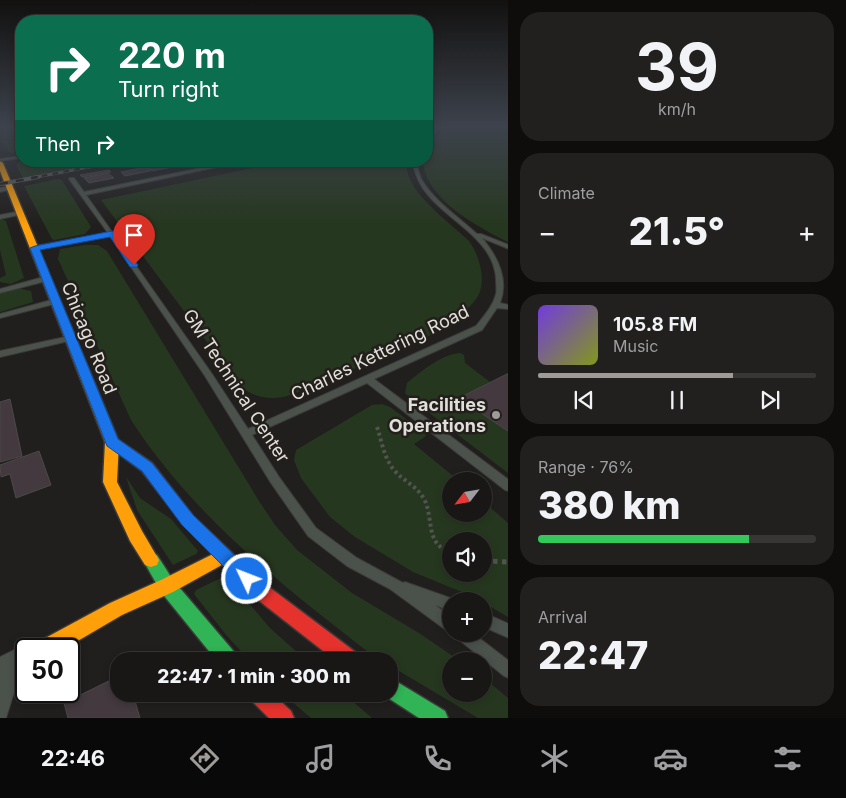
<!DOCTYPE html>
<meta charset="utf-8">
<style>
body{margin:0;font-family:Inter,sans-serif;background:#22201f;color:#f1f3f6;height:100vh;display:flex;flex-direction:column;font-size:19px;white-space:nowrap}
*{box-sizing:border-box;margin:0}
p{font-size:16px;color:#9f9fa1}
.icon{flex:none;width:28px;height:28px;fill:none;stroke:currentColor;stroke-width:2;stroke-linecap:round;stroke-linejoin:round}
.map{position:relative;flex:1;overflow:hidden}
.side{display:flex;flex-direction:column;gap:12px;padding:12px;background:#0e0d0c;width:338px}
.side>*{flex:none}
.guide{position:absolute;left:15px;top:15px;width:418px;height:152px;border-radius:20px;box-shadow:0 2px 8px #0003,0 0 0 1px #373635;background:#0b6e4f;color:#fff;overflow:hidden}
.needle{width:32px;rotate:239deg}
.controls{position:absolute;left:442px;top:472px;display:grid;gap:10px}
.controls a{display:grid;place-items:center;width:50px;height:50px;border-radius:50%;background:#191716;box-shadow:0 2px 8px #0003,0 0 0 1px #373635;font-size:25px}
.speed{position:absolute;left:15px;top:638px;display:flex;gap:10px;font-size:25px;font-weight:700;text-align:center}
.speed>*{display:grid;place-content:center;width:65px;height:65px;border-radius:50%;background:#191716;box-shadow:0 2px 8px #0003,0 0 0 1px #373635;line-height:1}
.speed .limit{border:2px solid #111;border-radius:8px;background:#fff;color:#111}
.pin{position:absolute;display:grid;place-items:center;width:42px;height:42px;color:#fff;margin:-51px -21px;border-radius:50% 50% 50% 0;rotate:-45deg;box-shadow:0 0 5px #0007}
.pin .icon{rotate:45deg}
.me{position:absolute;width:55px;margin:-28px;rotate:313deg;stroke-linejoin:round;filter:drop-shadow(0 0 4px #0008)}
.turn{display:flex;align-items:center;gap:18px;height:105px;padding:0 20px;font-size:22px}
.turn .icon{width:65px;height:65px;stroke-width:2.5}
.turn b{display:block;font-size:35px;line-height:42px}
.then{display:flex;align-items:center;height:48px;padding:0 20px;background:#0003;gap:10px;font-size:19px}
.big{font-size:38px;font-weight:800;line-height:1.1}
.side .card{flex:1;display:flex;flex-direction:column;justify-content:center;gap:8px;min-width:0;padding:0 18px;border-radius:20px;background:#22201f}
.side .dial{align-items:center;gap:0}
.dial b{font-size:65px;line-height:1}
.song{display:flex;align-items:center;gap:15px}
.cover{width:60px;height:60px;border-radius:8px;background:linear-gradient(135deg,hsl(260 70% 55%),hsl(70 70% 35%))}
.played{height:5px;border-radius:2px;background:linear-gradient(90deg,#9e9b98 70%,#373635 70%)}
.keys{display:flex;justify-content:space-around;direction:ltr}
.heat{display:flex;justify-content:space-between;align-items:center;font-size:28px;direction:ltr}
.charge{height:8px;border-radius:4px;background:linear-gradient(90deg,#34c759 76%,#373635 0)}
.trip{position:absolute;left:110px;top:652px;width:288px;height:50px;border-radius:20px;background:#191716;box-shadow:0 2px 8px #0003,0 0 0 1px #373635;font-weight:800;line-height:50px;text-align:center}
.dock{display:flex;height:80px;justify-content:space-around;align-items:center;background:#0a0909;color:#9f9fa1}
.dock .icon{width:35px;height:35px}
.dock .current{color:#9e9b98}
.dock b{font-size:22px;color:#f1f3f6}
main{display:flex;flex:1;min-height:0}
.map>svg:first-child{display:block}
.green{fill:#26371f;fill-rule:evenodd}
.building{fill:#43393f;stroke:#4b4949}
.lines{fill:none;stroke-linecap:round;stroke-linejoin:round}
.lane-casing{stroke:#3b3a38;stroke-width:2}
.street-casing{stroke:#3b3a38;stroke-width:2}
.fast-casing{stroke:#3b3a38;stroke-width:3}
.slow-casing{stroke:#3b3a38;stroke-width:3}
.jam-casing{stroke:#3b3a38;stroke-width:3}
.path-far1{stroke:#51544f;stroke-width:4;stroke-dasharray:3 3;stroke-linecap:butt}
.path{stroke:#51544f;stroke-width:5;stroke-dasharray:4.5 4.5;stroke-linecap:butt}
.lane{fill:#4b524c;fill-rule:evenodd}
.street{fill:#4b524c;fill-rule:evenodd}
.fast{fill:#30b455;fill-rule:evenodd}
.slow{fill:#ff9f0a;fill-rule:evenodd}
.jam{fill:#e5322d;fill-rule:evenodd}
.rail-far1-casing{stroke:#5c5f5a;stroke-width:3}
.rail-casing{stroke:#5c5f5a;stroke-width:4}
.rail-far1{stroke:#231f1b;stroke-width:2;stroke-dasharray:5.5;stroke-linecap:butt}
.rail{stroke:#231f1b;stroke-width:2.5;stroke-dasharray:8;stroke-linecap:butt}
.route{fill:#1a73e8;stroke:#114b97}
.poi-dot{fill:#9e9b98;stroke:#231f1b;stroke-width:2}
.labels{text-anchor:middle;stroke-width:5;stroke-linejoin:round;paint-order:stroke}
.street-label{font-size:18px;fill:#e1dedb;stroke:#231f1b}
.poi-label{font-size:18px;font-weight:bold;fill:#e1dedb;stroke:#231f1b;text-anchor:end}
</style>
<main>
<div class="map">
<svg width="509" height="718" viewBox="0 0 509 718">
<rect width="100%" height="100%" fill="#211f1d"/>
<path class="green" d="M0,126h21h-2l2,4v25l-12,-3 -9,-14z
M447,126h61v116c-30,-15 -83,-43 -85,-81h3v-13z
M21,160v1h96l-94,17 -7,-13z
M248,161h159c-5,29 43,61 62,80 10,14 17,37 10,53 -6,13 -31,31 -43,38 -19,11 -42,19 -62,28 -22,10 -44,19 -67,28 -8,3 -16,8 -25,9 -15,3 -31,-1 -42,-11l-139,-186 156,-33z
M58,179l4,1 29,47 -6,7 -31,6 -2,-1 -28,-53z
M0,219l6,2 18,57 -13,6 -11,-2v-4l6,-3 -6,-25z
M85,245h13l9,6 152,250 16,24 22,25 55,43 67,40 41,28h-9v33h33v-16l24,20v20h-30l-89,-53v-4h-7l-6,-3c-91,-70 -182,-141 -245,-238l-73,-161 2,-10z
M17,288l14,3 2,11 -33,10v-19z
M460,353l4,2 1,8 25,19 -30,16 48,34v41l-93,-71 -10,-9 2,-10c15,-12 33,-28 53,-30z
M382,404l8,3 35,26 1,3 -12,8 45,37h-8v33h33v-12l24,21v94l-24,-14v-2l-71,-29 -58,-35 -25,-20 -29,-39 -7,-18 2,-10 76,-45zM451,541h33v33h-33z
M126,477l14,21 31,21 27,32 -2,3 -23,11 -36,-55z
M223,577l4,1 44,51 36,32h-57l-23,-25 -33,-42 2,-4z
M283,694h61l28,24h-61z"/>
<path class="building" d="M182,161l6,3 -36,7 -5,-3z
M146,167l4,4 -25,5 -4,-4z
M109,170l2,2 -29,5 -2,-2z
M108,173l6,5 -25,5 -5,-5z
M509,373v59l-50,-34z
M10,399l12,57 -22,6v-60z
M39,451l12,34 -35,13 -6,-24 -9,3 -1,-12z
M119,676v18h14l7,24h-72l-4,-15z"/>
<g class="lines">
<defs>
<path id="lane" d="M439,126h4l-17,15v-4z
M21,156v2l-21,3v-2z
M235,161h10l-159,34 126,179 36,55 228,-103c8,-10 17,-20 20,-32 1,-4 0,-10 0,-15 -2,-39 -46,-57 -68,-84 -9,-10 -13,-21 -16,-34h4c2,6 3,14 6,19 13,22 37,37 55,54h4l28,11v4l-27,-11c16,19 27,42 18,65l9,2v4l-12,-1 -15,22 -108,49 135,101v11l-4,-1 -138,-107 -115,52 27,42 37,51 41,30 46,25 2,-1 51,18 -5,1v10l-16,-6 16,12v15l-5,-2 -56,-41 -43,-23 -39,-30 -37,-53 -66,-107 -95,-140 -75,14 -3,-2 3,-2 73,-13 -39,-54 1,-1h4l10,14z
M10,186l2,1v2l-12,3v-4z
M21,211l2,1v2l-23,5v-4z
M47,276l4,2 -1,2 -50,13v-4z
M55,299h3l1,2 -1,2 -58,15v-4z
M70,336l4,2 -1,2 -73,17v-6z
M484,613l25,11v14l-25,-11z
M456,634h18l35,27v17l-5,-2 -46,-37z
M12,665l5,3 3,5 -14,45h-6v-30l7,-20z"/>
<path id="street" d="M26,644l11,5h-11v26l-26,13v-31z"/>
<path id="fast" d="M151,553l6,2 16,25 63,74 2,7h-21l-56,-69 -18,-32 2,-5z
M389,677l56,34 3,7h-29l-37,-24h7z"/>
<path id="slow" d="M0,161l3,2 116,279 -2,40 25,49 17,29 -2,5 -6,2 -6,-2 -15,-24 -27,-59 2,-40 -105,-271z
M223,549l6,2 2,5 -2,5 -56,31 -51,23 -58,34h-28l2,-7 72,-39 51,-23z"/>
<path id="jam" d="M112,437l5,2 35,24 41,53 72,68 93,70 2,7h-24l-83,-65 -70,-72 -41,-53 -35,-26 -2,-3 2,-3z
M249,694h24l18,17 3,7h-25l-17,-17z"/>
</defs>
<use href="#lane" class="lane-casing"/>
<use href="#street" class="street-casing"/>
<use href="#fast" class="fast-casing"/>
<use href="#slow" class="slow-casing"/>
<use href="#jam" class="jam-casing"/>
<path class="path-far1" d="M377,427c5,15 7,31 17,43 10,12 24,16 31,31 9,21 0,42 26,52"/>
<path class="path" d="M484,561l25,1"/>
<use href="#lane" class="lane"/>
<use href="#street" class="street"/>
<use href="#fast" class="fast"/>
<use href="#slow" class="slow"/>
<use href="#jam" class="jam"/>
<defs>
<path id="rail-far1" d="M31,178l90,-17"/>
<path id="rail" d="M0,184l38,-7"/>
</defs>
<use href="#rail-far1" class="rail-far1-casing"/>
<use href="#rail" class="rail-casing"/>
<use href="#rail-far1" class="rail-far1"/>
<use href="#rail" class="rail"/>
</g>
<linearGradient id="sky" x2="0" y2="1"><stop stop-color="#121110"/><stop offset="0.56" stop-color="#3d424c"/><stop offset="1" stop-color="#3d424c" stop-opacity="0"/></linearGradient>
<rect width="509" height="226" fill="url(#sky)"/>
<path class="route" d="M112,231l3,1 23,33 -1,2h-7l-20,-30 -70,13 78,189 34,24 41,52 60,58 3,6 -3,5 -6,2 -6,-2 -59,-59 -40,-54 -35,-25 -77,-198 5,-2z"/>
<circle class="poi-dot" cx="496" cy="415" r="5"/>
<g class="labels">
<g class="street-label">
<text transform="translate(89 338) rotate(68)" y="6">Chicago Road</text>
<text transform="translate(380 353) rotate(-26)" y="6">Charles Kettering Road</text>
<text transform="translate(236 386) rotate(57)" y="6">GM Technical Center</text>
</g>
<g class="poi-label">
<text x="486" y="411">Facilities<tspan x="486" dy="21">Operations</tspan></text>
</g>
</g>
</svg>
<div class="controls">
<a><svg class="needle" viewBox="-14 -14 28 28"><path d="M0-13l5 13h-10z" fill="#e53935"/><path d="M0 13l5-13h-10z" fill="#9f9fa1"/></svg></a>
<a><svg class="icon" aria-label="sound" viewBox="0 0 24 24"><path d="M4 9h4l5-4v14l-5-4H4zM17 9q2 3 0 6"/></svg></a>
<a>+</a>
<a>−</a>
</div>
<div class="speed"><div class="limit">50</div></div>
<div class="pin" style="left:134px;top:265px;background:#d93025"><svg class="icon" aria-label="arrive" viewBox="0 0 24 24"><path d="M6 21V4h12l-3 4 3 4H6"/></svg></div>
<svg class="me" style="left:247px;top:579px" viewBox="-20 -20 40 40"><circle r="17" fill="#1a73e8" stroke="#fff" stroke-width="3"/><path d="M0-11L8 9 0 5-8 9z" fill="#fff"/></svg>
<div class="trip">22:47 · 1 min · 300 m</div>
<div class="guide">
<div class="turn"><svg class="icon" aria-label="right" viewBox="0 0 24 24"><path d="M7 20v-9h11M14 6l5 5-5 5"/></svg><div><b>220 m</b>Turn right</div></div>
<div class="then">Then<svg class="icon" aria-label="right" viewBox="0 0 24 24"><path d="M7 20v-9h11M14 6l5 5-5 5"/></svg></div>
</div>
</div>
<section class="side">
<div class="card dial"><b>39</b><p>km/h</p></div>
<div class="card"><p>Climate</p>
<div class="heat"><a>−</a><b class="big">21.5°</b><a>+</a></div>
</div>
<div class="card">
<div class="song"><i class="cover"></i><div><b>105.8 FM</b><p>Music</p></div></div>
<div class="played"></div>
<div class="keys"><svg class="icon" aria-label="previous" viewBox="0 0 24 24"><path d="M18 5L8 12l10 7zM5 5v14"/></svg><svg class="icon" aria-label="pause" viewBox="0 0 24 24"><path d="M8 5v14M16 5v14"/></svg><svg class="icon" aria-label="next" viewBox="0 0 24 24"><path d="M6 5l10 7-10 7zM19 5v14"/></svg></div>
</div>
<div class="card"><p>Range · 76%</p><b class="big">380 km</b><div class="charge"></div></div>
<div class="card"><p>Arrival</p><b class="big">22:47</b></div>
</section>
</main>
<nav class="dock">
<b>22:46</b>
<svg class="icon current" aria-label="directions" viewBox="0 0 24 24"><path d="M12 3l9 9-9 9-9-9zM9 14v-3h6M13 9l2 2-2 2"/></svg>
<svg class="icon" aria-label="music" viewBox="0 0 24 24"><path d="M9 18V5l10-2v13"/><circle cx="6" cy="18" r="3"/><circle cx="16" cy="16" r="3"/></svg>
<svg class="icon" aria-label="phone" viewBox="0 0 24 24"><path d="M5 4h4l2 5-3 2q2 4 5 5l2-3 5 2v4C11 20 4 13 5 4z"/></svg>
<svg class="icon" aria-label="climate" viewBox="0 0 24 24"><path d="M12 3v18M4 7l16 10M4 17L20 7"/></svg>
<svg class="icon" aria-label="car" viewBox="0 0 24 24"><path d="M5 17H2v-5l4-1 3-4h7l3 4 3 1v5h-3M9 17h6M6 11h13"/><circle cx="7" cy="17" r="2"/><circle cx="17" cy="17" r="2"/></svg>
<svg class="icon" aria-label="filters" viewBox="0 0 24 24"><path d="M4 7h16M4 17h16"/><circle cx="9" cy="7" r="2"/><circle cx="15" cy="17" r="2"/></svg>
</nav>
